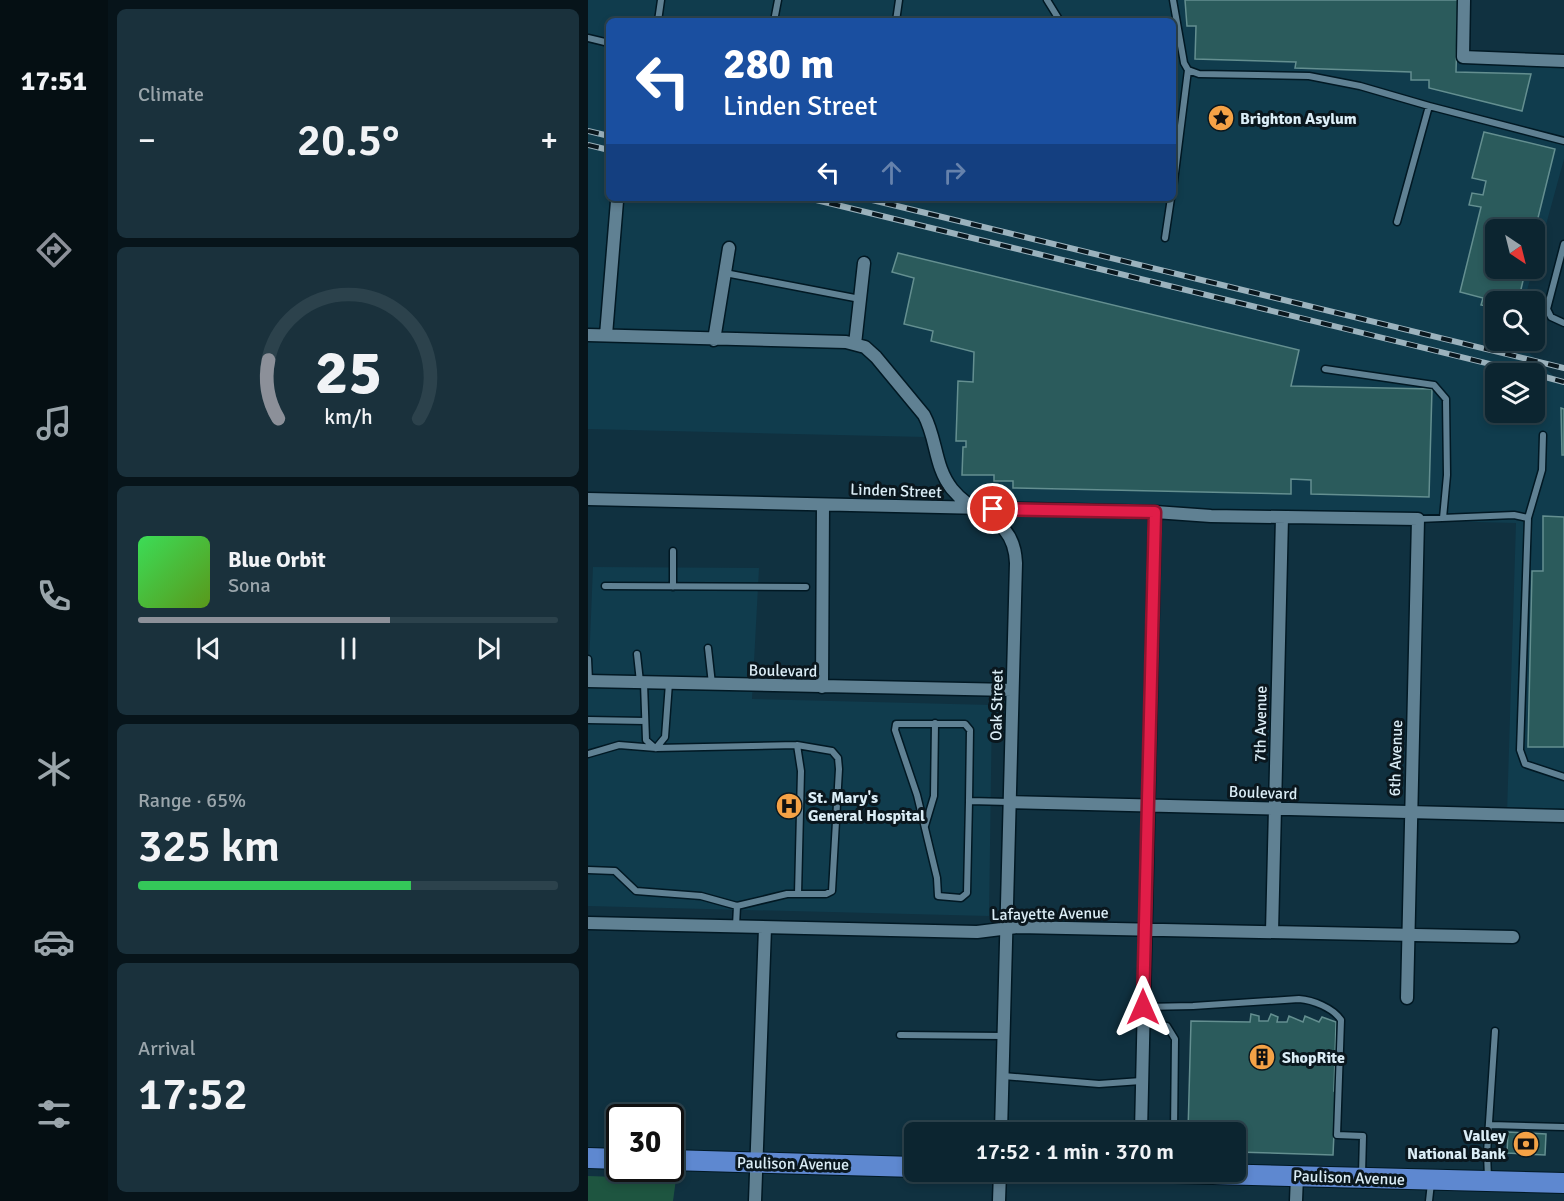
<!DOCTYPE html>
<meta charset="utf-8">
<style>
body{margin:0;font-family:Signika,sans-serif;background:#1a313c;color:#f1f3f6;height:100vh;display:flex;flex-direction:column;font-size:22px;white-space:nowrap}
*{box-sizing:border-box;margin:0}
p{font-size:20px;color:#9aa5ab}
.icon{flex:none;width:33px;height:33px;fill:none;stroke:currentColor;stroke-width:2;stroke-linecap:round;stroke-linejoin:round}
.map{position:relative;flex:1;overflow:hidden}
.drawer{display:flex;flex-direction:column;gap:9px;padding:9px;background:#07141a;width:480px}
.drawer>*{flex:none}
.hud{position:absolute;left:18px;top:18px;width:570px;height:183px;border-radius:9px;box-shadow:0 3px 9px #0003,0 0 0 2px #2c424c;background:#1a4fa0;color:#fff;overflow:hidden}
.needle{width:39px;rotate:145deg}
.buttons{position:absolute;left:897px;top:219px;display:grid;gap:12px}
.buttons a{display:grid;place-items:center;width:60px;height:60px;border-radius:9px;background:#0c2530;box-shadow:0 3px 9px #0003,0 0 0 2px #2c424c;font-size:30px}
.speed{position:absolute;left:18px;top:1104px;display:flex;gap:12px;font-size:30px;font-weight:700;text-align:center}
.speed>*{display:grid;place-content:center;width:78px;height:78px;border-radius:50%;background:#0c2530;box-shadow:0 3px 9px #0003,0 0 0 2px #2c424c;line-height:1}
.speed .limit{border:3px solid #111;border-radius:9px;background:#fff;color:#111}
.pin{position:absolute;display:grid;place-items:center;width:51px;height:51px;color:#fff;margin:-26px;border:3px solid #fff;border-radius:50%;box-shadow:0 2px 6px #0007}
.me{position:absolute;width:66px;margin:-33px;rotate:0deg;stroke-linejoin:round;filter:drop-shadow(0 0 4px #0008)}
.turn{display:flex;align-items:center;gap:21px;height:126px;padding:0 18px;font-size:27px}
.turn .icon{width:78px;height:78px;stroke-width:2.5}
.turn b{display:block;font-size:42px;line-height:51px}
.lanes{display:flex;align-items:center;height:57px;padding:0 18px;background:#0003;justify-content:center;gap:30px;direction:ltr}
.lanes .off{opacity:.35}
.big{font-size:45px;font-weight:600;line-height:1.1}
.drawer .card{flex:1;display:flex;flex-direction:column;justify-content:center;gap:9px;min-width:0;padding:0 21px;border-radius:9px;background:#1a313c}
.drawer .dial{align-items:center;gap:0}
.dial svg{height:156px;overflow:visible;fill:none;stroke:#2c424c;stroke-width:7;stroke-linecap:round;text-anchor:middle}
.dial text{fill:#f1f3f6;stroke:none}
.song{display:flex;align-items:center;gap:18px}
.cover{width:72px;height:72px;border-radius:9px;background:linear-gradient(135deg,hsl(130 70% 55%),hsl(90 70% 35%))}
.played{height:6px;border-radius:3px;background:linear-gradient(90deg,#8c9099 60%,#2c424c 60%)}
.keys{display:flex;justify-content:space-around;direction:ltr}
.heat{display:flex;justify-content:space-between;align-items:center;font-size:33px;direction:ltr}
.charge{height:9px;border-radius:4px;background:linear-gradient(90deg,#34c759 65%,#2c424c 0)}
.trip{position:absolute;left:316px;top:1122px;width:342px;height:60px;border-radius:9px;background:#0c2530;box-shadow:0 3px 9px #0003,0 0 0 2px #2c424c;font-weight:600;line-height:60px;text-align:center}
main{display:flex;flex:1;min-height:0}
.tab-bar{display:flex;flex-direction:column;width:108px;justify-content:space-around;align-items:center;background:#050f13;color:#9aa5ab}
.tab-bar .icon{width:42px;height:42px}
.tab-bar .active{color:#8c9099}
.tab-bar b{font-size:27px;color:#f1f3f6}
.map>svg:first-child{display:block}
.built{fill:#103c4d;fill-rule:evenodd}
.green{fill:#1e5540}
.building{fill:#2b5b5c;stroke:#648f90;stroke-width:1.5}
.lines{fill:none;stroke-linecap:round;stroke-linejoin:round}
.service-casing{stroke:#011823;stroke-width:9}
.minor-casing{stroke:#011823;stroke-width:15}
.primary-casing{stroke:#011823;stroke-width:22}
.service{stroke:#608193;stroke-width:6}
.minor{stroke:#608193;stroke-width:12}
.primary{stroke:#5e88d0;stroke-width:20}
.rail-casing{stroke:#9bb2bd;stroke-width:6}
.rail{stroke:#0a171e;stroke-width:4;stroke-dasharray:11;stroke-linecap:butt}
.route-casing{stroke:#92132f;stroke-width:15}
.route{stroke:#e11d48;stroke-width:10}
.labels{text-anchor:middle;stroke-width:6;stroke-linejoin:round;paint-order:stroke}
.poi-label{font-size:16px;font-weight:bold;fill:#dbedf6;stroke:#0a171e;text-anchor:start}
.street-label{font-size:16px;fill:#dbedf6;stroke:#0a171e}
</style>
<main>
<nav class="tab-bar">
<b>17:51</b>
<svg class="icon active" aria-label="directions" viewBox="0 0 24 24"><path d="M12 3l9 9-9 9-9-9zM9 14v-3h6M13 9l2 2-2 2"/></svg>
<svg class="icon" aria-label="music" viewBox="0 0 24 24"><path d="M9 18V5l10-2v13"/><circle cx="6" cy="18" r="3"/><circle cx="16" cy="16" r="3"/></svg>
<svg class="icon" aria-label="phone" viewBox="0 0 24 24"><path d="M5 4h4l2 5-3 2q2 4 5 5l2-3 5 2v4C11 20 4 13 5 4z"/></svg>
<svg class="icon" aria-label="climate" viewBox="0 0 24 24"><path d="M12 3v18M4 7l16 10M4 17L20 7"/></svg>
<svg class="icon" aria-label="car" viewBox="0 0 24 24"><path d="M5 17H2v-5l4-1 3-4h7l3 4 3 1v5h-3M9 17h6M6 11h13"/><circle cx="7" cy="17" r="2"/><circle cx="17" cy="17" r="2"/></svg>
<svg class="icon" aria-label="filters" viewBox="0 0 24 24"><path d="M4 7h16M4 17h16"/><circle cx="9" cy="7" r="2"/><circle cx="15" cy="17" r="2"/></svg>
</nav>
<section class="drawer">
<div class="card"><p>Climate</p>
<div class="heat"><a>−</a><b class="big">20.5°</b><a>+</a></div>
</div>
<div class="card dial"><svg viewBox="0 0 100 80">
<path d="M14 69A42 42 0 1 1 86 69"/>
<path d="M14 69A42 42 0 0 1 9 39" stroke="#8c9099"/>
<text x="50" y="56" font-size="32" font-weight="700">25</text>
<text x="50" y="72" font-size="11">km/h</text>
</svg></div>
<div class="card">
<div class="song"><i class="cover"></i><div><b>Blue Orbit</b><p>Sona</p></div></div>
<div class="played"></div>
<div class="keys"><svg class="icon" aria-label="previous" viewBox="0 0 24 24"><path d="M18 5L8 12l10 7zM5 5v14"/></svg><svg class="icon" aria-label="pause" viewBox="0 0 24 24"><path d="M8 5v14M16 5v14"/></svg><svg class="icon" aria-label="next" viewBox="0 0 24 24"><path d="M6 5l10 7-10 7zM19 5v14"/></svg></div>
</div>
<div class="card"><p>Range · 65%</p><b class="big">325 km</b><div class="charge"></div></div>
<div class="card"><p>Arrival</p><b class="big">17:52</b></div>
</section>
<div class="map">
<svg width="976" height="1201" viewBox="0 0 976 1201">
<rect width="100%" height="100%" fill="#103140"/>
<path class="built" d="M0,0h874l-1,57 103,3v99l-29,106 -1,-35h-38v38l37,1 -9,32 -28,1v38l21,1 47,45v430l-57,-2 9,-291 -547,-14 -44,-72 -337,-8zM21,21h564v177h-564zM908,374h38v38h-38z
M5,567l166,1 -7,131 240,6 -3,211 -401,-10v-216z"/>
<path class="green" d="M0,1176l88,3 -3,22h-85z"/>
<path class="building" d="M597,0h273l-2,72 75,2 -9,37 -93,-23v-8h-18v-8l-116,-4 1,-6 -101,-3 1,-33h-9z
M896,132l71,17 -21,85v-4h-38v38h30l-8,34h-22v6l-15,-3 2,-7 -23,-6 21,-85 -12,-2 3,-12 11,2 3,-14 -14,-3z
M310,253l401,97 -8,36 141,3 -3,108 -118,-3v-14l-20,-1v15l-278,-6v-7h-19v-6h-32l1,-28h3v-6h-10l2,-60 15,1 1,-30 -43,-11 2,-10 -29,-7 10,-46 -22,-6z
M973,408l3,1v46h-2z
M955,516l21,1v230h-36l4,-176h11z
M663,1014l8,2v5h9l3,-7 7,3 -1,5h10l2,-6 14,6 2,-6 14,6 3,-5 14,5 -2,69h7l-1,42h-6l-1,22 -97,-3v-20h-48l3,-111 59,1z
M920,1132l38,2 -1,21 -38,-2z"/>
<g class="lines">
<defs>
<path id="service" d="M459,0l13,21
M585,0l11,63 4,7 11,4 110,2 51,10 69,20 -32,116
M70,21l3,-21
M186,21l4,-21
M308,21l3,-21
M0,38l21,5
M841,106l135,35
M585,189l15,-119
M577,238l6,-40
M976,244l-17,65 4,8 13,6
M137,273l135,26
M737,369l109,16 12,14 1,76 -4,43
M955,435l-1,35 -14,48 -8,232 5,14 39,13
M830,519l96,-4 14,3
M17,586l201,1
M85,587v-36
M120,648l4,36
M49,654l3,28
M0,659l1,22
M56,683l2,57 9,8
M0,720l57,1
M209,745l4,26 -3,123
M68,748l9,-11 4,-54
M0,754l31,-9 37,3 141,-3 35,6 6,7 1,11 -7,122 -6,3h-39l-50,12 -1,20
M381,801l-2,92 -6,5 -23,-2 -1,-18 -20,-83 -22,-65 1,-6h69l5,6 -1,71 41,1
M337,826l9,-30 1,-73
M0,870l27,1 21,20 65,5 36,10
M556,1007l49,-1 106,-7c14,1 34,9 42,21l-4,115 26,1 -1,38
M555,1024l24,2 8,13 -1,93
M312,1035l103,1
M415,1076l96,8 42,-3
M902,1125l74,2
M900,1178l-1,-25 8,-122
M841,1201l2,-18"/>
<path id="minor" d="M876,0l-1,57 101,4
M0,335l258,7 19,5 11,10 48,58c13,24 10,51 28,74 25,31 62,26 64,74l-15,569
M18,335l11,-134
M126,340l15,-92
M267,344l9,-81
M0,499l567,13 56,4 207,3 -11,479
M0,681l424,9
M234,687l1,-182
M422,802l554,14
M0,923l389,9 41,-5 495,10
M684,932l10,-415
M553,1132l14,-620
M167,1201l10,-273
M411,1201l1,-29
M708,1201l1,-25"/>
<path id="primary" d="M0,1158l32,1
M82,1160l245,7
M546,1172l430,11"/>
</defs>
<use href="#service" class="service-casing"/>
<use href="#minor" class="minor-casing"/>
<use href="#primary" class="primary-casing"/>
<use href="#service" class="service"/>
<use href="#minor" class="minor"/>
<use href="#primary" class="primary"/>
<defs>
<path id="rail" d="M0,131l21,5
M0,145l21,5
M220,198l723,176
M276,198l700,170
M946,374l30,8"/>
</defs>
<use href="#rail" class="rail-casing"/>
<use href="#rail" class="rail"/>
</g>
<g class="lines">
<defs>
<path id="route" d="M405,509l162,3 -12,495"/>
</defs>
<use href="#route" class="route-casing"/>
<use href="#route" class="route"/>
</g>
<defs>
<symbol id="sight-disc" viewBox="-11 -11 22 22"><circle r="9.5" fill="#f5a246" stroke="#0a171e"/><path d="M0-6L1.8-2.2L6-1.7L2.9 1.2L3.7 5.4L0 3.3L-3.7 5.4L-2.9 1.2L-6-1.7L-1.8-2.2Z" fill="#111"/></symbol>
<symbol id="hospital-disc" viewBox="-11 -11 22 22"><circle r="9.5" fill="#f5a246" stroke="#0a171e"/><path d="M-5-5h3v3.5h4V-5h3V5h-3V1.5h-4V5h-3Z" fill="#111"/></symbol>
<symbol id="building-disc" viewBox="-11 -11 22 22"><circle r="9.5" fill="#f5a246" stroke="#0a171e"/><path d="M-4-6H4V6H1V3H-1V6H-4ZM-2.5-4.3h1.7v1.8h-1.7ZM.8-4.3h1.7v1.8H.8ZM-2.5-1h1.7V.8h-1.7ZM.8-1h1.7V.8H.8Z" fill="#111"/></symbol>
<symbol id="bank-disc" viewBox="-11 -11 22 22"><circle r="9.5" fill="#f5a246" stroke="#0a171e"/><path d="M-6-4H6V4H-6ZM0-2.3a2.3 2.3 0 1 0 0 4.6a2.3 2.3 0 1 0 0-4.6Z" fill="#111"/></symbol>
</defs>
<g fill-rule="evenodd">
<use href="#sight-disc" x="618" y="103" width="30" height="30"/>
<use href="#hospital-disc" x="186" y="791" width="30" height="30"/>
<use href="#building-disc" x="659" y="1042" width="30" height="30"/>
<use href="#bank-disc" x="923" y="1129" width="30" height="30"/>
</g>
<g class="labels">
<g class="poi-label">
<text x="652" y="124">Brighton Asylum</text>
<text x="220" y="803">St. Mary's<tspan x="220" dy="18">General Hospital</tspan></text>
<text x="694" y="1063">ShopRite</text>
<text x="918" y="1141" text-anchor="end">Valley<tspan x="918" dy="18">National Bank</tspan></text>
</g>
<g class="street-label">
<text transform="translate(308 490) rotate(2)" y="6">Linden Street</text>
<text transform="translate(195 670) rotate(1)" y="6">Boulevard</text>
<text transform="translate(408 705) rotate(-89)" y="6">Oak Street</text>
<text transform="translate(672 724) rotate(-89)" y="6">7th Avenue</text>
<text transform="translate(807 758) rotate(-88)" y="6">6th Avenue</text>
<text transform="translate(675 792) rotate(2)" y="6">Boulevard</text>
<text transform="translate(462 913) rotate(-1)" y="6">Lafayette Avenue</text>
<text transform="translate(205 1163) rotate(1)" y="6">Paulison Avenue</text>
<text transform="translate(761 1177) rotate(2)" y="6">Paulison Avenue</text>
</g>
</g>
</svg>
<div class="buttons">
<a><svg class="needle" viewBox="-14 -14 28 28"><path d="M0-13l5 13h-10z" fill="#e53935"/><path d="M0 13l5-13h-10z" fill="#9aa5ab"/></svg></a>
<a><svg class="icon" aria-label="search" viewBox="0 0 24 24"><circle cx="10" cy="10" r="6"/><path d="M15 15l6 6"/></svg></a>
<a><svg class="icon" aria-label="layers" viewBox="0 0 24 24"><path d="M12 4l9 5-9 5-9-5zM3 14l9 5 9-5"/></svg></a>
</div>
<div class="speed"><div class="limit">30</div></div>
<div class="pin" style="left:405px;top:509px;background:#d93025"><svg class="icon" aria-label="arrive" viewBox="0 0 24 24"><path d="M6 21V4h12l-3 4 3 4H6"/></svg></div>
<svg class="me" style="left:555px;top:1007px" viewBox="-20 -20 40 40"><path d="M0-17L14 15 0 8-14 15z" fill="#e11d48" stroke="#fff" stroke-width="4"/></svg>
<div class="trip">17:52 · 1 min · 370 m</div>
<div class="hud">
<div class="turn"><svg class="icon" aria-label="left" viewBox="0 0 24 24"><path d="M17 20v-9H6M10 6l-5 5 5 5"/></svg><div><b>280 m</b>Linden Street</div></div>
<div class="lanes"><svg class="icon" aria-label="left" viewBox="0 0 24 24"><path d="M17 20v-9H6M10 6l-5 5 5 5"/></svg><svg class="icon off" aria-label="ahead" viewBox="0 0 24 24"><path d="M12 20V5M6 11l6-6 6 6"/></svg><svg class="icon off" aria-label="right" viewBox="0 0 24 24"><path d="M7 20v-9h11M14 6l5 5-5 5"/></svg></div>
</div>
</div>
</main>
